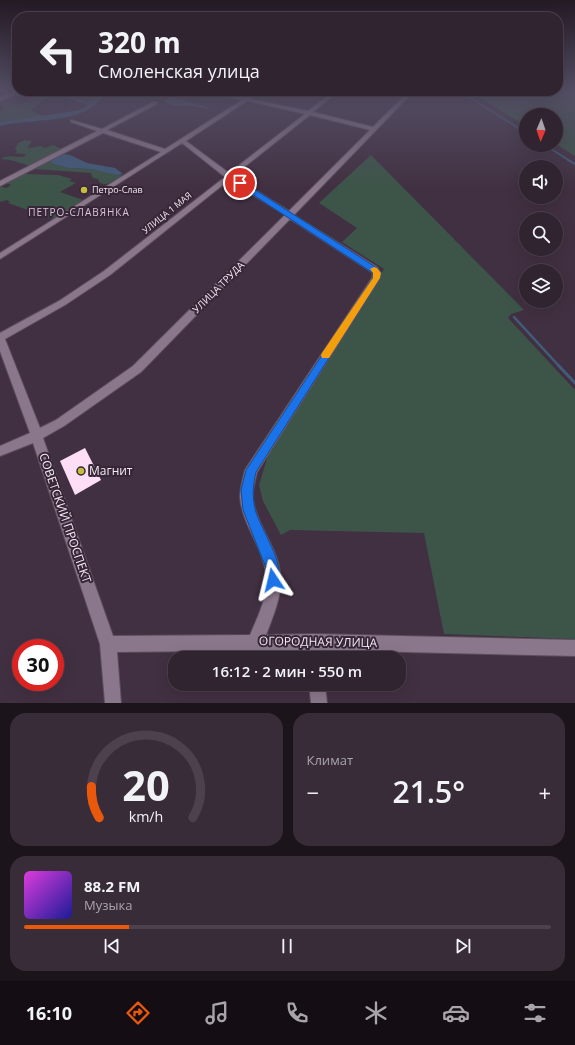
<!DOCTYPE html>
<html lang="ru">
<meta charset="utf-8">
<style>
body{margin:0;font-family:"Open Sans",sans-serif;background:#392c39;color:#f1f3f6;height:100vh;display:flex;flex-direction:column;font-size:15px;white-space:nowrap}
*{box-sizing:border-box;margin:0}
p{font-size:13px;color:#a8a4ab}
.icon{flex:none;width:22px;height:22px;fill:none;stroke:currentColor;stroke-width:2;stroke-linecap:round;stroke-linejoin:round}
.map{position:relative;height:703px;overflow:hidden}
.drawer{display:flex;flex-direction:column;gap:10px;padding:10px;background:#1b141b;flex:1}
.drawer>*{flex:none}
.guide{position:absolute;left:12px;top:12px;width:551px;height:84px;border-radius:16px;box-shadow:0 4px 16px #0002,0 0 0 1px #4c414d;background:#312431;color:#f1f3f6;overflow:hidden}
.needle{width:26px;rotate:182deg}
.controls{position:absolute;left:519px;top:108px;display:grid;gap:8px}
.controls a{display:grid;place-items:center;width:44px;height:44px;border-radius:50%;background:#312431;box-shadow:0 4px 16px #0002,0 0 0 1px #4c414d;font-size:20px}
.speed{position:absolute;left:12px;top:639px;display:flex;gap:8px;font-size:20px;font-weight:700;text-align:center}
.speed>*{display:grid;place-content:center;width:52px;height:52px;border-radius:50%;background:#312431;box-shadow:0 4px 16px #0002,0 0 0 1px #4c414d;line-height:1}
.speed .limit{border:6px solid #d22;background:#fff;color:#111}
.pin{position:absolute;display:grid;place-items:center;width:34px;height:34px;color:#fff;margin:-17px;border:2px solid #fff;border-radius:50%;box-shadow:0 1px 4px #0007}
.me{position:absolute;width:44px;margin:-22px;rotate:350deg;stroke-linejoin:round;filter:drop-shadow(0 0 3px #0008)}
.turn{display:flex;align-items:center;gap:14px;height:84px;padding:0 20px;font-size:18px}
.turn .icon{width:52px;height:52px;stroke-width:2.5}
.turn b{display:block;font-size:28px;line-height:34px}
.big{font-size:30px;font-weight:600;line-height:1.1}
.drawer .tile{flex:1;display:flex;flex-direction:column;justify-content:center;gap:6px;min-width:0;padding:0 14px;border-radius:16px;background:#392c39}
.drawer .dial{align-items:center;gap:0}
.dial svg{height:104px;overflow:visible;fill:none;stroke:#4c414d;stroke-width:7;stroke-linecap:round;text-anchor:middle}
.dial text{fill:#f1f3f6;stroke:none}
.song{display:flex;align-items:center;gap:12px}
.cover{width:48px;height:48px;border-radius:6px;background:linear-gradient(135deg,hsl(300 70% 55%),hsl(240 70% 35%))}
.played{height:4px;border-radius:2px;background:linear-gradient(90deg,#ea580c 20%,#4c414d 20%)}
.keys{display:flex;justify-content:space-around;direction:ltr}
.heat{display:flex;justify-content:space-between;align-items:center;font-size:22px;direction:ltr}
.drawer .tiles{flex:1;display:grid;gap:10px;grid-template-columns:1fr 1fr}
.tile:last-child{grid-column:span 2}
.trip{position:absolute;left:168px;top:651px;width:238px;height:40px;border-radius:16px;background:#312431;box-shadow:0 4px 16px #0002,0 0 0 1px #4c414d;font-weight:600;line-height:40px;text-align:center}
.tabs{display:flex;height:64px;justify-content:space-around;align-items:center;background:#140e14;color:#a8a4ab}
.tabs .icon{width:28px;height:28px}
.tabs .active{color:#ea580c}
.tabs b{font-size:18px;color:#f1f3f6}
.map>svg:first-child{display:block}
.green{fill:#3d5549}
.water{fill:#415c7b}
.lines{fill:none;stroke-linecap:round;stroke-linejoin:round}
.stream-far3{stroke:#415c7b;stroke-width:1.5}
.stream-far2{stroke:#415c7b;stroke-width:2}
.stream-far1{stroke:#415c7b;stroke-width:2.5}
.stream{stroke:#415c7b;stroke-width:3}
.river{fill:#415c7b;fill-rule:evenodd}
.building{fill:#fedef6}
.minor-casing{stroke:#5c4e5d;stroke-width:2}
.minor{fill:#8a778b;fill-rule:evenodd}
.route{fill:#1a73e8;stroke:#114b97}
.slow{fill:#f59e0b}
.poi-dot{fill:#c6bc3d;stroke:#362637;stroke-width:1.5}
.labels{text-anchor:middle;stroke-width:4;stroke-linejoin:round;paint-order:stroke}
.far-poi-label{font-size:9px;fill:#f4e9f4;stroke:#362637;text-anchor:start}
.far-street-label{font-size:9px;fill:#f4e9f4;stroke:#362637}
.far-quarter-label{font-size:10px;letter-spacing:1px;fill:#dac5da;stroke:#362637}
.street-label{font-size:10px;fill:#f4e9f4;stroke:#362637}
.near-poi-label{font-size:12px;fill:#f4e9f4;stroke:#362637;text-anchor:start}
.near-street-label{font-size:12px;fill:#f4e9f4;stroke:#362637}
</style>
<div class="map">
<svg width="575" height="703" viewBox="0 0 575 703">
<rect width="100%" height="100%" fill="#413041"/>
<path class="green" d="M558,90h17v66l-19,-12v-29h-30v11l-58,-35z
M49,91h14l-20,9 -12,10 13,7 -44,6v-11l5,-4 -5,-4v-2l22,2z
M71,91h36l-16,11 -19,-7z
M25,140l7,1 -4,6 1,1 12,-2 4,2 8,-3 9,4 -30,17 -5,-1 -17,-5 -9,-1c7,-6 16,0 24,-3v-2l-10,-1 2,-2 -2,-2 3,-6z
M371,155l153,155 -13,4 -3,4 67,72v249l-131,-5 -20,-101 -134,-3 -9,5 -18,-34 -4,-16 10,-33 115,-183 -42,-27 15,-14 -38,-25z
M53,159l1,5 14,4 23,1 30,6 1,2c-7,4 -14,9 -22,6l-2,-4 -5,-1 -2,-5 -56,-4z
M25,174l33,1 14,4 -3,2 7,2 -16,9 23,8 -30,19 -45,-16 2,-1 -3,-2 -7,2v-16l6,2 5,-3 -5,-2z"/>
<path class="water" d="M67,91h4l1,4c6,5 17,4 22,10 -18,18 -69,14 -94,21v-3l3,-1 77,-12 8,-5 -18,-6 -4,-6z
M172,97l37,11 -2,1 -12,-3h-20l-10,-4v-2z
M63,154l7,1 17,8 28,5 8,6 -5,1 -27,-6 -23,-1 -14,-4 -4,-3z"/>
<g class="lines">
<path class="stream-far3" d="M460,91l66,42
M545,145l25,16"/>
<path class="stream-far2" d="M568,160l7,4"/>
<path class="stream-far1" d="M514,317l45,49"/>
<path class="stream" d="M558,365l17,18"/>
<path class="river" d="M102,91h8l-16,15h-6v-4z"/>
</g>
<path class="building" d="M85,448l16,32 -26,15 -15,-34z"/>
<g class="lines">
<defs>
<path id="minor" d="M17,91h6l-23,10v-4z
M203,91h9l33,7 12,-7h5l-11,8 57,12 26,-20h5l-26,21 60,15 36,-36h5l-120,124 83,52 4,6 -1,5 -123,194c-2,9 -5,18 -4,27 4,28 26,50 28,79 0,20 -8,39 -15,57l47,-1 262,6v16l-254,-6 1,8h-16v-8l-189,2 4,51h-16l-5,-59 -67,-201 -33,13v-10l30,-13 -30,-82v-18l59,-32 45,-30 121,-94 -43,-34 -182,116v-6l161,-101 -58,-19 -101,52 -2,1v-5l97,-50 -26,-9v-2l31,9 51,-27h4v2l-50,26 58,19 77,-49zM247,101l58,13 -76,59 -43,-32zM310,115l60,15 -81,81 -56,-35zM229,180l56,35 -152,151 -77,54 -16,8 -35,-89 60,-34 45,-30zM290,219l83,54 -1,5 -127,192c-2,9 -5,18 -5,27 2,28 24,51 26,79 2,21 -8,40 -16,59l-137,1 -70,-198 21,-12 77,-54z
M309,684h16l2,19h-16z"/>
</defs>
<use href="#minor" class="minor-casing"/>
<use href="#minor" class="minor"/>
</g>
<linearGradient id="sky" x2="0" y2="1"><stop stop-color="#241a24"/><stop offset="0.48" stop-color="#544e65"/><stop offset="1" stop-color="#544e65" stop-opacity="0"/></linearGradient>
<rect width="575" height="188" fill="url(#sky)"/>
<path class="route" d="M238,182h5l134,86 4,5 -1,5 -124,194c-3,13 -4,23 -1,37 5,20 31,55 23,75l-5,2 -5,-2 -1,-4 -1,-12 -23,-58 -2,-20 5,-20 127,-192v-5l-135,-88z"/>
<path class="slow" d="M374,267l3,1 4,5 -1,5 -51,80h-7l-1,-3 1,-2 51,-75v-5l-3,-4z"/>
<g class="poi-dot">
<circle cx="84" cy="190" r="4"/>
<circle cx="81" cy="471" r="4"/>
</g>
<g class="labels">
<g class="far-poi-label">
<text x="92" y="193">Петро-Слав</text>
</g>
<g class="far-street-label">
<text transform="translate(167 213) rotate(-39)" y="3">УЛИЦА 1 МАЯ</text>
</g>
<g class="far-quarter-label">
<text x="79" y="216">ПЕТРО-СЛАВЯНКА</text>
</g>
<g class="street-label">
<text transform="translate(218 287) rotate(-45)" y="4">УЛИЦА ТРУДА</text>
</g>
<g class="near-poi-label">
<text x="89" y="475">Магнит</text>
</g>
<g class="near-street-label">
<text transform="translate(65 518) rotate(71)" y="4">СОВЕТСКИЙ ПРОСПЕКТ</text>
<text transform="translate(318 642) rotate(1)" y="4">ОГОРОДНАЯ УЛИЦА</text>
</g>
</g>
</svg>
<div class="controls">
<a><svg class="needle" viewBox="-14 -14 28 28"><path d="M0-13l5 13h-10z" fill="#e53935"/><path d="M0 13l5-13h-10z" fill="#a8a4ab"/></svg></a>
<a><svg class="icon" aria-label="sound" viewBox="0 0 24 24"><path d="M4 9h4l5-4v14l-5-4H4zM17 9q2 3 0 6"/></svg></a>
<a><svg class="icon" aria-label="search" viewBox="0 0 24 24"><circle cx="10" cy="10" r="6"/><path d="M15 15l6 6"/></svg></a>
<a><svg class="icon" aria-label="layers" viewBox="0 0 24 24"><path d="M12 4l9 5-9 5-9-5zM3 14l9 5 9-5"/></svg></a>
</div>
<div class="speed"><div class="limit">30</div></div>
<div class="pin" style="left:240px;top:183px;background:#d93025"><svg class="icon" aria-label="arrive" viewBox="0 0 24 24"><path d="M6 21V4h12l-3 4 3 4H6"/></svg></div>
<svg class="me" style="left:273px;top:580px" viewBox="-20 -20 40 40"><path d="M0-17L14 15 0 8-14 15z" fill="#1a73e8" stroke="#fff" stroke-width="4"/></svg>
<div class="trip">16:12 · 2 мин · 550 m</div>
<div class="guide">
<div class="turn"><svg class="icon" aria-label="left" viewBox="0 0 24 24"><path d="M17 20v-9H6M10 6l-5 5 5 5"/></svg><div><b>320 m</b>Смоленская улица</div></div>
</div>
</div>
<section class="drawer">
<div class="tiles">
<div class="tile dial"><svg viewBox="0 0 100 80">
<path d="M14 69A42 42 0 1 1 86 69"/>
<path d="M14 69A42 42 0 0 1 8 45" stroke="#ea580c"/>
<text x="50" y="56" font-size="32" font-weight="700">20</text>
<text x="50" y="72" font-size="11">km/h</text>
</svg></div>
<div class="tile"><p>Климат</p>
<div class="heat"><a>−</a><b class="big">21.5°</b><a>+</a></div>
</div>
<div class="tile">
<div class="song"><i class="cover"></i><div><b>88.2 FM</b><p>Музыка</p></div></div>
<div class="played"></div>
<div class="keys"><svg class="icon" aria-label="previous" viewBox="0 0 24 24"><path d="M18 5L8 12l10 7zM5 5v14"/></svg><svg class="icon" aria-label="pause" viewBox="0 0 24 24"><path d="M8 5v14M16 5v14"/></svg><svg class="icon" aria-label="next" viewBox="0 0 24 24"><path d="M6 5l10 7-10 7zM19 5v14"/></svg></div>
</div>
</div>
</section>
<nav class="tabs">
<b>16:10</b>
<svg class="icon active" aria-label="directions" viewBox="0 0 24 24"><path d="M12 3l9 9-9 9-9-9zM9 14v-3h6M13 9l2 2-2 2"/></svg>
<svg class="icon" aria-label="music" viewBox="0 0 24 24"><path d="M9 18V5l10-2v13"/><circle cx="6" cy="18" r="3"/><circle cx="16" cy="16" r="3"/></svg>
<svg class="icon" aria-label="phone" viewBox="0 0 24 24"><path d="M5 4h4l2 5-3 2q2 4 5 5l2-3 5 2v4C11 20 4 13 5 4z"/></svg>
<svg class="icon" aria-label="climate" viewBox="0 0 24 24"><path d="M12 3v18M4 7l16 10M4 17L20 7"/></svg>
<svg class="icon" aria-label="car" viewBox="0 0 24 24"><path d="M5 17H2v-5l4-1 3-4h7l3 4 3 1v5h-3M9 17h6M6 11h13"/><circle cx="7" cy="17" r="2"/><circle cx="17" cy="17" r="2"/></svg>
<svg class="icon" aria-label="filters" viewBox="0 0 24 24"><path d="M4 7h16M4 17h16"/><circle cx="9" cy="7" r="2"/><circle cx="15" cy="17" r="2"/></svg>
</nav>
